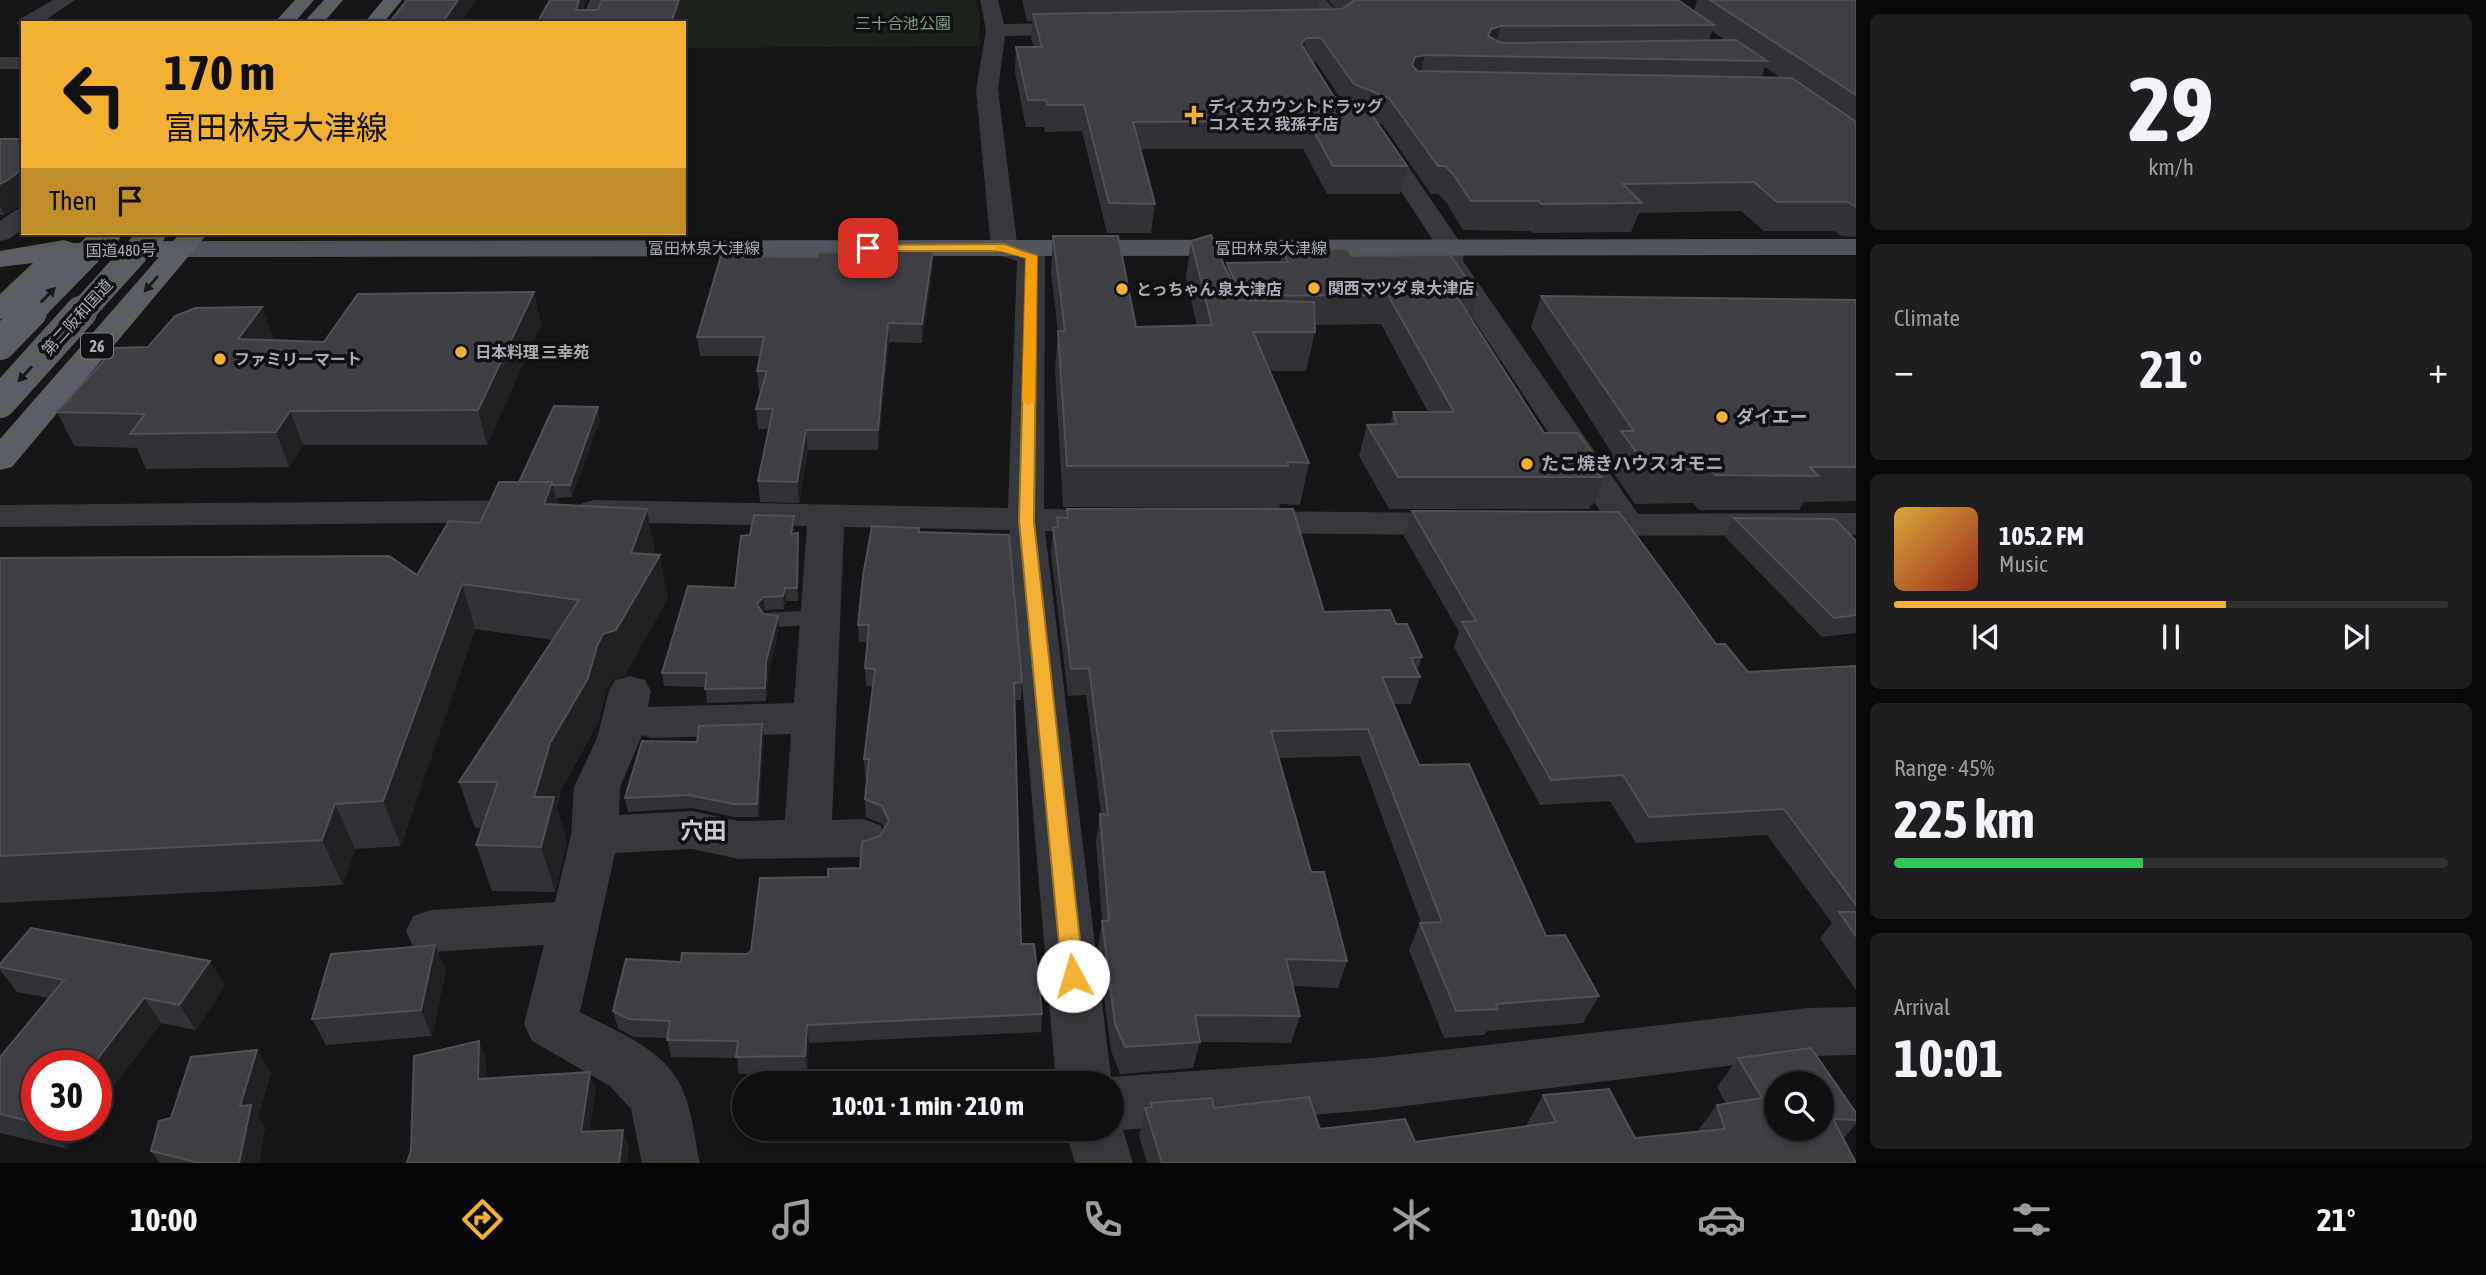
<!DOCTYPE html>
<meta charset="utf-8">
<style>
body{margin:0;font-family:"Asap Condensed","Noto Sans JP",sans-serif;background:#1e1e20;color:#f1f3f6;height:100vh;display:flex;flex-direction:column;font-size:26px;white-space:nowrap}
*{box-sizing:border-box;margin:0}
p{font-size:23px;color:#9c9d9f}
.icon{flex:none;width:38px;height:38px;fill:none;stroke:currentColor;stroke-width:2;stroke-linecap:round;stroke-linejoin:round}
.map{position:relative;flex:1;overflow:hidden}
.details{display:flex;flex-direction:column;gap:14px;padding:14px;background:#09090a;width:630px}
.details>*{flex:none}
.top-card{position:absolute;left:21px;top:21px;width:665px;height:214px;border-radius:0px;box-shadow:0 4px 10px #0003,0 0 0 2px #303032;background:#f2b134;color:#111;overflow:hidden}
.tools{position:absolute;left:1764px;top:1071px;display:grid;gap:14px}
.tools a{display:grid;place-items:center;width:70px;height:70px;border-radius:50%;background:#101012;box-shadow:0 4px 10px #0003,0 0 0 2px #303032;font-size:35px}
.speed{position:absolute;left:21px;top:1050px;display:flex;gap:14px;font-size:35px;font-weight:700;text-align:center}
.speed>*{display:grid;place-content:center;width:91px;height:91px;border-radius:50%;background:#101012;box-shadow:0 4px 10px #0003,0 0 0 2px #303032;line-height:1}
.speed .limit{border:10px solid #d22;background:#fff;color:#111}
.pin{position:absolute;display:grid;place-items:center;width:60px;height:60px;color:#fff;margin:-30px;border-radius:14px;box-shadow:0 4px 10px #0006}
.me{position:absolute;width:77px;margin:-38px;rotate:354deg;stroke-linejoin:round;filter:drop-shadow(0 0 5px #0008)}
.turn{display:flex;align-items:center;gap:24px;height:147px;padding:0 28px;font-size:32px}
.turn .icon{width:91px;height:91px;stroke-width:2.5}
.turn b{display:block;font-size:49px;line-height:60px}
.then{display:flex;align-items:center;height:66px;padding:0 28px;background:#0003;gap:14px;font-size:26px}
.big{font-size:52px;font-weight:700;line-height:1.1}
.details .card{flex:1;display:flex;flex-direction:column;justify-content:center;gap:10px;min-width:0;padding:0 24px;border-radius:10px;background:#1e1e20}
.details .dial{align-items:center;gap:0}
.dial b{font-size:91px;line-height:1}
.song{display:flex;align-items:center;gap:21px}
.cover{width:84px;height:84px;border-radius:10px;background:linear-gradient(135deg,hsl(40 70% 55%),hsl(10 70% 35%))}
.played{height:7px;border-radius:4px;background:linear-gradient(90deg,#f2b134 60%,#303032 60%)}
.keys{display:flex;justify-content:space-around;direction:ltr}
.heat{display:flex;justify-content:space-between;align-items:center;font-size:38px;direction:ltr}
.charge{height:10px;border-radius:5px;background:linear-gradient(90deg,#34c759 45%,#303032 0)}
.trip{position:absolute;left:732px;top:1071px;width:392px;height:70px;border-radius:35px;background:#101012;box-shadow:0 4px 10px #0003,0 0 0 2px #303032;font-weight:700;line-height:70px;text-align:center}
.tab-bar{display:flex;height:112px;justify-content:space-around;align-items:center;background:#060607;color:#9c9d9f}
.tab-bar .icon{width:49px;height:49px}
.tab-bar .current{color:#f2b134}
.tab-bar b{font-size:32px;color:#f1f3f6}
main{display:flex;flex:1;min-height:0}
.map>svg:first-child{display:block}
.green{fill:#1c231d}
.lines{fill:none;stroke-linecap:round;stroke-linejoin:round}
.service{fill:#37383d;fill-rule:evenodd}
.minor{fill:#37383d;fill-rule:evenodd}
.primary{fill:#53555c;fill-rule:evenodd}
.trunk{fill:#5b5e65;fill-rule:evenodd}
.trunk-bridge-far1{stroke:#5b5e65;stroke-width:26}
.trunk-bridge{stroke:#5b5e65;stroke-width:32}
.wall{fill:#323236;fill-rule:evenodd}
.shaded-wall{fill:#212124}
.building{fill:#3f3f44;stroke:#4f5156;stroke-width:2;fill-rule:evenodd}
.oneway{fill:#18191b}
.route{fill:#f2b134;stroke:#9d7322;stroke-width:2}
.slow{fill:#f59e0b}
.poi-dot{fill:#f2b134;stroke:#111113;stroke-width:2.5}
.labels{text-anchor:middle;stroke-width:7;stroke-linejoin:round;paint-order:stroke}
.far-park-label{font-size:16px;fill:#7fa381;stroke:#111113}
.far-poi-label{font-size:16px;font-weight:bold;fill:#a8adb8;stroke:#111113;text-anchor:start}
.far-street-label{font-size:16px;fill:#a8adb8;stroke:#111113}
.shield{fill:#111113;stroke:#7b7e86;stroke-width:2}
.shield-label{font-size:16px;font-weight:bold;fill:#a8adb8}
.poi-label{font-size:18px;font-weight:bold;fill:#a8adb8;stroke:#111113;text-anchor:start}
.near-neighbourhood-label{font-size:23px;font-weight:bold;fill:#c9ccd4;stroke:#111113}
</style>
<main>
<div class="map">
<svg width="1856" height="1163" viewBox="0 0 1856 1163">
<rect width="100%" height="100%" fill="#161618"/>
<path class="green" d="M685,0h291l4,17 -1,29 -295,2v-25h-6z"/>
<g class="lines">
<path class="service" d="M820,610l9,2 4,6 -4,6 -55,3 -9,-2 -4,-6 4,-6z"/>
<path class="minor" d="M53,0h22l-34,23h-18v5l-3,-1 -3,-4 3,-4z
M590,0h18l-9,23h-19z
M980,0h18l6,24 81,-1 10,6 -10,6 -80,1 -7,54 19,153 24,7 4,6 -1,253 64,1 13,3 5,8 -5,8 -13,3 -63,-1 66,546 262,-19 435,-50 48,-1v48l-48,1 -435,54 -250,20 10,33h-58l-10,-34h46v-46h-55l-47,-553 -165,-3 -12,293 31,-1 17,6 7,13 -7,13 -17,6 -124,2 -47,-10 -77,4 -35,159c33,18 77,34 97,67 15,24 17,58 23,84h-58l-11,-54 -21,-23 -78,-45 -8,-17 20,-79 -113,7 -18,-6 -7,-15 7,-15 18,-6 124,-8 16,-67 3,-48 23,-49 12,-47 6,-11 15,-4 15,4 6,11 -3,16 146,-4 13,-177 -212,-4 -13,-3 -5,-8 5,-8 13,-3 413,8 9,-247 -23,-7 -3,-6 -15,-158 10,-60zM791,734l-6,86 -46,1 -47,-10 -73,4 1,-28 22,-52 9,3z
M1307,0h19l21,24 -10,6 -38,-1 -3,-4 3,-4 23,-2z
M0,57h23v12h-23z
M1374,126l8,2 82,120 -1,13 175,253 218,-1v22l-278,1 -13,-3 -5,-8 5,-8 37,-3 -167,-253 3,-13 -75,-115 3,-5z
M23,208v21l-14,10 -9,2v-20l14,-10z
M538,500l13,3 5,8 -5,8 -13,3 -538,5v-22z
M1246,511l216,2 13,3 5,8 -5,8 -13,3 -216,-2 -13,-3 -5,-8 5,-8z"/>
<path class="primary" d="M1856,239v16l-1674,2 -10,-2 -3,-6 3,-6 10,-2z"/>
<path class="trunk" d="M295,0h19l-20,23h-20z
M324,0h19l-20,23h-20z
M383,0h19l-19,23h-19z
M181,233h27l-196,234 -12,3v-31l159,-182 -91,2 -58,57 -10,3v-25l33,-31 -33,4v-16l64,-11 10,3 99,-2z"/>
<path class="trunk-bridge-far1" d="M29,314l79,-81
M80,314l73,-81"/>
<path class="trunk-bridge" d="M0,344l31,-32
M0,402l81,-90"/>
</g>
<path class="wall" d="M1022,0h298l-2,9h18l-8,-9h528v237l-15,-1 -7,-5h-70l-23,-20 -102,2 -8,19 -99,1 -2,-2 -67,-1 -17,-28 -8,-8h-7l-48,-69 -7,-3 31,44 -7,28h-73l-24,-45h-162l14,55 -4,29h-44l-25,-102 -37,1 -1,-5h-18l-11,-55 1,-25h18l-3,-9 1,-17h-5zM1679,0h18l-3,11zM1712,31l13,9h-16zM1312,62h4l26,38 -8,-3zM1765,67l16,11h-20z
M0,139h23v65l-19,11h-4z
M1053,236l83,91 61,-1 -11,-48 5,-37 35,29 1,-7 53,-1 2,-13 69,7 127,39 -7,24 73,114 62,40 -13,32h-2l-2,4h-200l-30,-53 8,-31 23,-1 3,-12h35l-47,-88 -67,1 1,7 -9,39h-36l39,92 -9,42 -20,-1 -1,4 -216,-1 -8,-137 3,-39 -7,-58z
M933,249v18l-11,76 -33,-1 -11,108h-70l-9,53 -39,-1 -2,-21 11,-52h-11l-2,-20 5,-18h-2l-2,-20 3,-15h-60l-3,-19 120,-80 80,-3z
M534,292l7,32 -54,121h-184l-14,22 -143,2 -9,-21 -63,-2 -17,-34 91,-65 114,-40 11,34 51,1z
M1541,296l315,4v201l-52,1 -5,8h-100l-6,-7 -58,1 -27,-39 4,-12 -81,-126z
M600,420l-28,77 -16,1 2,6 97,48 -1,2 14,44 -43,77 -12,4 -7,11 -8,33 -36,65 -5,19 10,35 -12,50 -63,-1 -16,-46 6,-17h-7l-16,-46 94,-142 -78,-11 -74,217 -46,3 -12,36 -343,18v-345l417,17 63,-52 39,-41z
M1067,509l257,103 72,12 26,33 -5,14 3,6 -9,27h-17l25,61 127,171 53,60 -16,27 -96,8 -3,4 -40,3 -35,-88 11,-27h1l-61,-167 -81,2 32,114 36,89 -9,27 -46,-2 8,30 -9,27 -91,-1 -7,26 -73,6 -9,-23 -13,-103 4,-27 -6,-79 4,-28h1l-15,-119 -18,1 -17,-143 2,-26h4v-10l9,1z
M1412,511l304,133 32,28 108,-6v324l-36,-52 12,-15 -65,-88 -131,8 -26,-42 -70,4 -86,-158 5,-15 -55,-96z
M794,516v17l5,13 -1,55h-12l-2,8 -19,1 -3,3 17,16 -11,47 -2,25 -59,2 -2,-16 -41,-1 -2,-13 73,-85z
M1734,518l122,23v92l-34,4 -97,-100z
M919,532l103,150 -1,18h-7l7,244 21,70 -1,18 -232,11 -2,30 -68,1 -2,-16 -66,-1 -4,-19 -34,-1 -15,-9 -5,-17 68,-49 66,-8 81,-77 32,-9 20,-32 4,-8 -2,-4 -16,-7 -1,-18 2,-22h-2l-1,-18 9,-73h-7l-1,-18 2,-26h-8l-1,-17z
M762,724l2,13 -5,80h-24l-43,-9 -64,4 -3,-14 72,-56z
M0,964l225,22 -29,44 -35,-7 -65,86v-43h-59v59h47l-17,24 -67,-16v-76l49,-59 -32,-6 -17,-22z
M446,971l-14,65 -106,9 -14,-26z
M1738,1058l118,55v11l-13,15 13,24h-709l-8,-27 6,-28 4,-1 1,-4 64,5 106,21 95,13 112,-16v-2l16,-29 92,43 62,-6 20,-27 9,-1 -9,-17z
M271,1072l-13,44 7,11 -6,36h-99l-9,-12 20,-33z"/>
<path class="shaded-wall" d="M458,0h18l-15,23h-19z
M579,0h8l-8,23 -3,-13z
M679,0h6l-7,23h-7z
M1501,26l-7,24 -6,-14 3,-7z
M1306,38l-4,24 -1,-18z
M1425,55l-6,25 -7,-15 3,-8z
M23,168v36l-19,11 -4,-9v-22z
M933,249v18l-11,76v-19z
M534,292l7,32 -54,121 -9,-35z
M262,307l12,33 -23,33 -13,-34z
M888,323l1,19 -11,108v-20z
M598,407l2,13 -28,77 -2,-12z
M290,411l13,34 -14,22 -13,-35z
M806,430l2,20 -9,53 -2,-21z
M552,482l10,43 -18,-21z
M647,509l8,43 -11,30 16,-27 8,43 -43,77 -12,4 -7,11 -8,33 -36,65 -5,19 10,35 -12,50 -14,-45 -7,-50 16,-54 47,-97z
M794,516l1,13 -3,18 -1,-13z
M798,533l1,13 -1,55 -1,-13z
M462,584l13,45 -74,217 -18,-45z
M785,588l1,13 -2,8 -1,-13z
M763,597l2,13 -6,8 -2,-14z
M778,616l1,13 -11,47 -2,25 -1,-13 1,-26z
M762,724l2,13 -5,80 -2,-13z
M335,804l20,45 -12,36 -21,-45z
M435,945l11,26 -14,65 -11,-26z
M210,961l15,25 -29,44 -17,-25z
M144,998l17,25 -65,86v-43h-4z
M807,1025l2,18 -2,30 -2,-17z
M479,1041l7,18v37l-8,-17z
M257,1050l14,22 -13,44 7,11 -6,36h-20l1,-57z
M590,1072l6,18 -9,59 -6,-17z
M46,1125h38l-17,24z
M623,1130l6,17 -2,16h-8z"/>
<path class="building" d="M407,0h51l-16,23h-53z
M550,0h29l-3,10h22l4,-10h77l-8,23h-134z
M1353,0h325l36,25 -213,1 -10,3 -3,7 13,7 235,-3 31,21 -342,-6 -10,2 -3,8 5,6 375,7 64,44v85l-8,-5h-71l-23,-20 -131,2 19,19 -101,1 -2,-3h-68l-18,-27 -8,-8h-7l-49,-68 -35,-14 -33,-46h-15l-5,6 33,53 35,14 38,55h-74l-25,-45 -175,1 22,82 -46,-1 -25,-98h-37l-1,-5h-18l-12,-53h26l-9,-33 309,-5 12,-8z
M1710,0h146v95z
M0,139h23v29l-15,12 -8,4z
M1211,235l28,65 75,2 1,30h-62l56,131 -22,-1 1,4h-221l-9,-135h7l-12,-95h65l18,91 76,-2 -21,-84z
M897,249h36l-11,75 -34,-1 -10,107h-72l-9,52 -39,-1 15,-72h-17l11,-38h-10l7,-34h-67l24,-81 96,1 2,-5 78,2z
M1282,249h65l4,7 99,-1 28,40h-22l88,138h34l28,40h-8l4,4h-204l-31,-52 30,-1 -4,-12h61l-66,-117 -147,1 -14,-33 61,-1z
M534,292l-56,118 -188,1 -14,21 -146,2 15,-20 -88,-2 58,-64 33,-1 27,-31 20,-8 67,-1 -24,32 86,3 34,-48z
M1541,296l315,4v167h-46l8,9 -103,-1 -6,-6 -60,1 -28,-39h13z
M554,406l44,1 -28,78h-17l-1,-3h-33z
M499,482h53l-8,22 103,5 -16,44 29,2 -44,75 -13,4 -6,12 -9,32 -38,65 -16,54h20l-13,50 -65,-2 22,-63h-39l120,-182 -117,-16 -79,217 -48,3 -13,36 -322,16v-298l389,-2 28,19 32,-54 31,2z
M1067,509h226l31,103 66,-2 6,14h11l15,33 -11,1 9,19h-38l37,88 50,-1 77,172 19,-1 34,61 -103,8 2,5 -42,2 -36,-88 22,-1 -74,-193 -97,2 40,141h13l23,89 -61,-2 14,57 -105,-1 5,27 -75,5 -10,-23 -13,-103h7l-9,-107 8,1 -19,-147 -18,1 -18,-142h5l-1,-10 11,1z
M1412,511l207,1 97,132h9l23,28 108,-6v239l-72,-96 -135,8 -26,-42 -72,5 -89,-158 14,-1z
M754,515l40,1 -3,18 7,-1 -1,55h-12l-2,8 -20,1 -6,7 6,10 15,2 -12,46 -1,26 -60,1 2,-16h-45l26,-87 47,2 6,-52 9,-1z
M1734,518l101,1 21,22v74l-22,3z
M872,526l47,2v4l90,3 13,147 -8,1 7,261h13l8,70 -235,11 -2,31 -69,1 2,-16 -71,-1 3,-19 -41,-2 -16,-8 13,-52 55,3 1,-9 65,1 4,-3 9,-73 68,-1v-8l32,-1 2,-26 18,-6 9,-15 -7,-15 -17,-7 4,-40h-5l11,-90 -10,-1 4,-43h-11l5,-49z
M762,724l-5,80h-24l-44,-9 -64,3 17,-57 55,1 2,-16z
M1839,912h17v24z
M31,928l179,33 -31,44 -35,-7 -52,68h-55v57l-37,-9v-57l64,-77 -64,-13v-3z
M435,945l-14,65 -109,9 19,-65z
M479,1041l-1,38 112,-7 -9,60 42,-2 -4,33h-212l4,-13 3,-94z
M1811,1048l45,65v7l-23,-1 23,44h-694l-17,-55 7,-1 -2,-4 62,-5 2,10 95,-11 11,32 85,-10 10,23 141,-20 -13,-27 66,-6 26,49 90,-9 -8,-24 45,-7 -24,-40zM1776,1083h46v46h-46z
M257,1050l-17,56 11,-1 -12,58h-39l-49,-12 8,-30 12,-3 20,-61z"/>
<defs><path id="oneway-solid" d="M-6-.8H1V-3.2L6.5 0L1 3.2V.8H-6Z" transform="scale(1.75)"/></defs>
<g class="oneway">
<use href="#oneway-solid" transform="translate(151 284) rotate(131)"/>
<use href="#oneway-solid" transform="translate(48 295) rotate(-46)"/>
<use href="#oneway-solid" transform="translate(25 374) rotate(132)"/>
</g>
<path class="route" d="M1004,244l33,12 -3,265 50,455 -3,7 -8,3 -7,-3 -4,-7 -43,-455 7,-263 -22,-7h-136l-6,-3 6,-3z"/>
<path class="slow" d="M996,245l41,11 -2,145 -7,4 -6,-4 4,-143 -30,-8z"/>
<g class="poi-dot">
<path d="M1190.5 104.5h7v7h7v7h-7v7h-7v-7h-7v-7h7z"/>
<circle cx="1314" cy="288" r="7"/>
<circle cx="1122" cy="289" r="7"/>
<circle cx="461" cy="352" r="7"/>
<circle cx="220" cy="359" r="7"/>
<circle cx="1722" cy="417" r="7"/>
<circle cx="1527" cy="464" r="7"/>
</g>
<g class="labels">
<g class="far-park-label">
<text x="903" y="29">三十合池公園</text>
</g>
<g class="far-poi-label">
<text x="1208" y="112">ディスカウントドラッグ<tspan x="1208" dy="18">コスモス 我孫子店</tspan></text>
<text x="1328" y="294">関西マツダ 泉大津店</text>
<text x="1136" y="295">とっちゃん 泉大津店</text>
<text x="475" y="358">日本料理 三幸苑</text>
<text x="234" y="365">ファミリーマート</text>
</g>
<g class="far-street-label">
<text x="704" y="254">富田林泉大津線</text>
<text x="1271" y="254">富田林泉大津線</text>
<text transform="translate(121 250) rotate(-1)" y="6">国道480号</text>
<text transform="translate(77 317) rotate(-48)" y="6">第二阪和国道</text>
</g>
<rect class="shield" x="81" y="333.5" width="32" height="25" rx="5"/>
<g class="shield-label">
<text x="97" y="352">26</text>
</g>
<g class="poi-label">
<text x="1736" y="423">ダイエー</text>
<text x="1541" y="470">たこ焼きハウス オモニ</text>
</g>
<g class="near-neighbourhood-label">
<text x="703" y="839">穴田</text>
</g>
</g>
</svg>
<div class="tools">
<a><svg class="icon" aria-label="search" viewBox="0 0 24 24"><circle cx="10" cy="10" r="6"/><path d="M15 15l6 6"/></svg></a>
</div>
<div class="speed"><div class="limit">30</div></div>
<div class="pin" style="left:868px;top:248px;background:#d93025"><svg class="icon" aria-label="arrive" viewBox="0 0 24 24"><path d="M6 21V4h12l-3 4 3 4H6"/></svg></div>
<svg class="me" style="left:1073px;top:976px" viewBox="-20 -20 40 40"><circle r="19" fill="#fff"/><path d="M0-13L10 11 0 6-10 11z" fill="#f2b134"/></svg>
<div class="trip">10:01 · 1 min · 210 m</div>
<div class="top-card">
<div class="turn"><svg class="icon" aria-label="left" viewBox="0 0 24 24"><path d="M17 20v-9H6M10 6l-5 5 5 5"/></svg><div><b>170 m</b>富田林泉大津線</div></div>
<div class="then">Then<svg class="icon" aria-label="arrive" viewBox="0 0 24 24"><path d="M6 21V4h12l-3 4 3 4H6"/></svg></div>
</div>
</div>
<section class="details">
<div class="card dial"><b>29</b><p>km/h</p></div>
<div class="card"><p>Climate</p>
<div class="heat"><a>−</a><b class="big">21°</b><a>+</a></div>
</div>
<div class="card">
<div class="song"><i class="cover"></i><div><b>105.2 FM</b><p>Music</p></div></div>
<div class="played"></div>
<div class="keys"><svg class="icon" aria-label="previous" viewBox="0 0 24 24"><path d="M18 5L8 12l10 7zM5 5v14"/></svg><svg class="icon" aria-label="pause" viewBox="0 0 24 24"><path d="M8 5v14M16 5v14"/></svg><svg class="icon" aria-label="next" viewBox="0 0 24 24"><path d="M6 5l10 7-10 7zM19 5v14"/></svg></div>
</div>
<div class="card"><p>Range · 45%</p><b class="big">225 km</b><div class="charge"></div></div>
<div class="card"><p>Arrival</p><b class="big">10:01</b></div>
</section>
</main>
<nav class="tab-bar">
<b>10:00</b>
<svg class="icon current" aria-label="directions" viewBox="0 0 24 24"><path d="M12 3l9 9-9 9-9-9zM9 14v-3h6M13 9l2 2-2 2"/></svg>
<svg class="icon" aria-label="music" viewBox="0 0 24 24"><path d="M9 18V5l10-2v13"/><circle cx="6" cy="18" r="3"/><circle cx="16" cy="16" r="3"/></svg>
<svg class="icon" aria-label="phone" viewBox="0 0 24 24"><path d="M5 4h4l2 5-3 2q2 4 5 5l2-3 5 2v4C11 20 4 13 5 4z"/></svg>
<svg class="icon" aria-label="climate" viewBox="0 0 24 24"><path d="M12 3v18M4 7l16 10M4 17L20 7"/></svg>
<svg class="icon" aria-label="car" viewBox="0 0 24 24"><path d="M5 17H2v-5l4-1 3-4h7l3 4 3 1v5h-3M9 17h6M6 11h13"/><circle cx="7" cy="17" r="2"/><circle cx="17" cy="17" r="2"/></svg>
<svg class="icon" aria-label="filters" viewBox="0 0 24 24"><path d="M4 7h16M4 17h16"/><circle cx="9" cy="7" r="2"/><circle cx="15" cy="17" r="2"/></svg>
<b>21°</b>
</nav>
